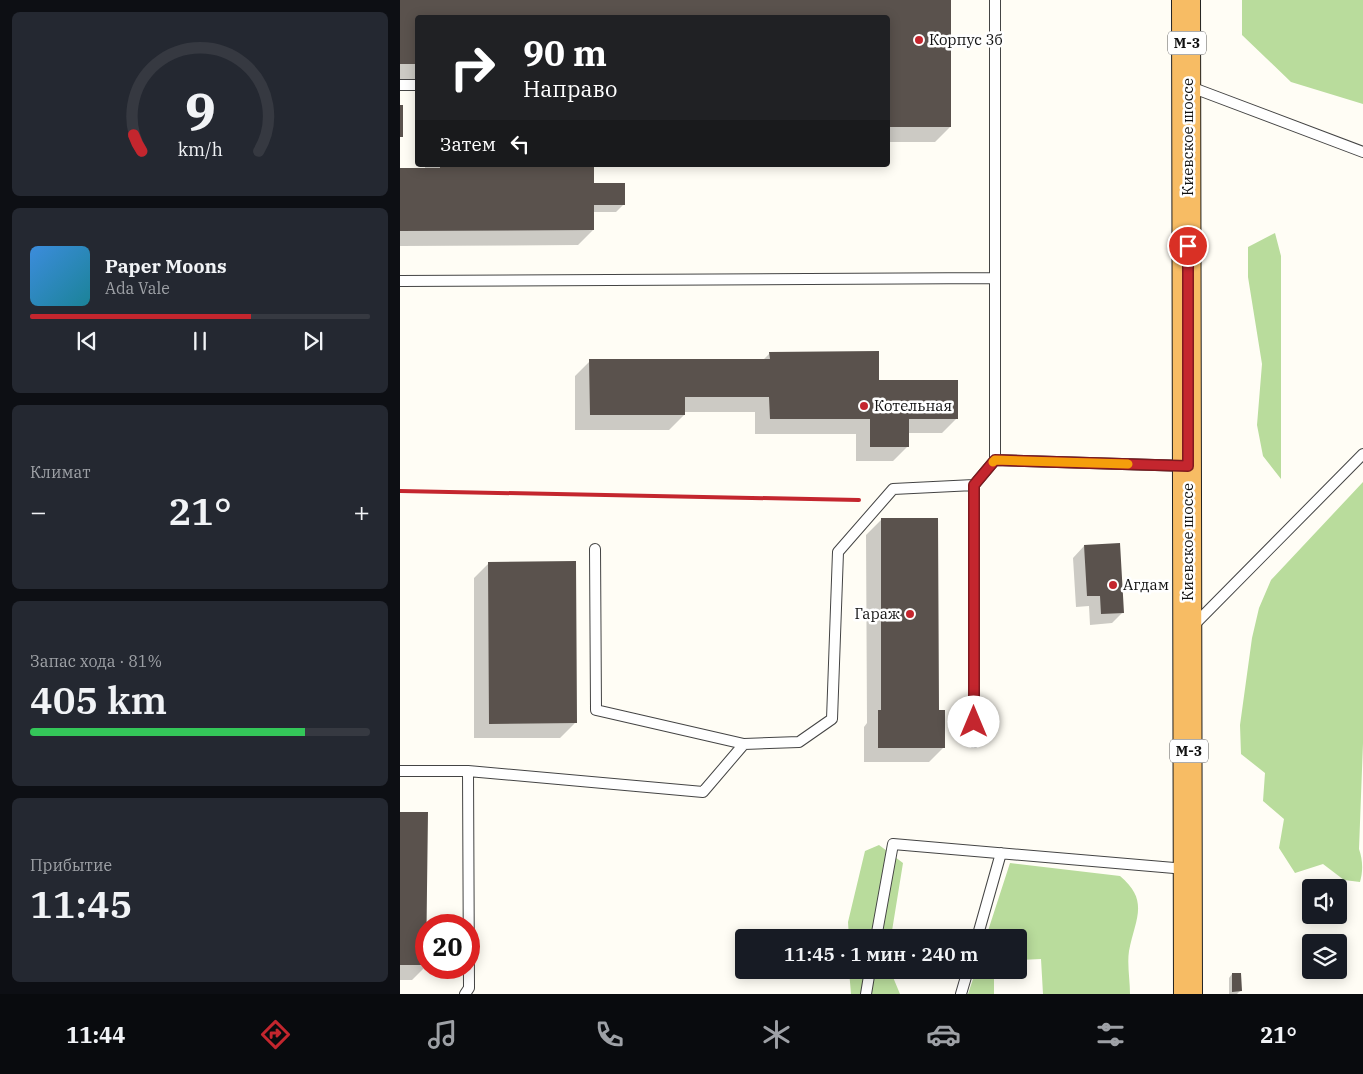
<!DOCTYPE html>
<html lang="ru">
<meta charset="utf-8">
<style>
body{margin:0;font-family:"IBM Plex Serif",serif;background:#242831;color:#f1f3f6;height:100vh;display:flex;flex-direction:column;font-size:19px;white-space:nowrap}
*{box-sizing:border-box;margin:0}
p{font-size:16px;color:#9ea1a6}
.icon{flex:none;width:28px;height:28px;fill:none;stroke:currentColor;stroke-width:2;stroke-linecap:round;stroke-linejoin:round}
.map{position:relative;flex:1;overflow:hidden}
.details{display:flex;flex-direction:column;gap:12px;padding:12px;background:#0d0f14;width:400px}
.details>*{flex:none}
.top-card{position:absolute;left:15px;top:15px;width:475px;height:152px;border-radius:5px;box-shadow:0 2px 12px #0003;background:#202124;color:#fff;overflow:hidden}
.controls{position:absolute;left:902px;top:879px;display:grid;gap:10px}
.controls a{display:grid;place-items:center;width:45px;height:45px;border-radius:5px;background:#171b24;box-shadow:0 2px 12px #0003;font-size:25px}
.speed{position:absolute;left:15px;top:914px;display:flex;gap:10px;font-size:25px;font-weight:700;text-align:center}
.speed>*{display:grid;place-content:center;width:65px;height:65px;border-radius:50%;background:#171b24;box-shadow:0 2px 12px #0003;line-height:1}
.speed .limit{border:8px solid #d22;background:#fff;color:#111}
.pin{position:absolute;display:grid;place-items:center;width:42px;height:42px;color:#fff;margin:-21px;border:2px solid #fff;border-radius:50%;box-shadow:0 1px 5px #0007}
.me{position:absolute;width:55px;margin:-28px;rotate:0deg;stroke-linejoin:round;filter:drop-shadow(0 0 4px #0008)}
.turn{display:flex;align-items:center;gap:18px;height:105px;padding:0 25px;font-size:22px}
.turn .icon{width:65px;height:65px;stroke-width:2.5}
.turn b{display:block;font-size:35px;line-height:42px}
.then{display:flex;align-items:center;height:48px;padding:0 25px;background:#0003;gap:10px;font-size:19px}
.big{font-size:38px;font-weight:600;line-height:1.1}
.details .widget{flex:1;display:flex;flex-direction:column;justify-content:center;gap:8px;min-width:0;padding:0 18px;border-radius:8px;background:#242831}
.details .dial{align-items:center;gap:0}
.dial svg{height:130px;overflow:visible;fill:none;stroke:#363941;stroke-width:7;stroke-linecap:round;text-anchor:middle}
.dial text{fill:#f1f3f6;stroke:none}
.song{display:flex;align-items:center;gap:15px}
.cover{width:60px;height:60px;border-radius:8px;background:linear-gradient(135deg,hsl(210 70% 55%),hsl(190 70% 35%))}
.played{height:5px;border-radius:2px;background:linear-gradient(90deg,#c4262e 65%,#363941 65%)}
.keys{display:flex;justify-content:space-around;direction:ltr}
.heat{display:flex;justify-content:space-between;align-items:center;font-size:28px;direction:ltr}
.charge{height:8px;border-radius:4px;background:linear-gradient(90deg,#34c759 81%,#363941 0)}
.trip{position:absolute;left:335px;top:929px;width:292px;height:50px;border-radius:5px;background:#171b24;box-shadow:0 2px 12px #0003;font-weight:600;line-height:50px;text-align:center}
.dock{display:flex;height:80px;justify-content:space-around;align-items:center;background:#090b0e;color:#9ea1a6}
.dock .icon{width:35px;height:35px}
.dock .current{color:#c4262e}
.dock b{font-size:22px;color:#f1f3f6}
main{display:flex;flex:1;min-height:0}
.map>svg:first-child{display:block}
.forest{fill:#b9dc9c}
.shadow{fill:#0003}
.building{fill:#5a524d}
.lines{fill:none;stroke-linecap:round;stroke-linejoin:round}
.service-casing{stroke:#444;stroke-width:12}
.trunk-casing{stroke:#222;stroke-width:30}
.service{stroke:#fff;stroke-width:10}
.trunk{stroke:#f7bc64;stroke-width:28}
.rail{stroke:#c4262e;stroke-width:4}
.route-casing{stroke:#7f191e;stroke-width:12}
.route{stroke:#c4262e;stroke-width:9}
.slow{stroke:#f59e0b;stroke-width:9}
.poi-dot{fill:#c4262e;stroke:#fff;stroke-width:2}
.labels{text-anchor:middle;stroke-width:5;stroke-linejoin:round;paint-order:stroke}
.shield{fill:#fff;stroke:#585858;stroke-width:1}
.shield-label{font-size:14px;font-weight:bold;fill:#111}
.poi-label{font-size:15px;fill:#111;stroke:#fff;text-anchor:start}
.street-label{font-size:15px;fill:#111;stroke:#fff}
</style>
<main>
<section class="details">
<div class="widget dial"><svg viewBox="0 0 100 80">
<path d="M14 69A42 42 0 1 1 86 69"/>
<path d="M14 69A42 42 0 0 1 9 59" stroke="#c4262e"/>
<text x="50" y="56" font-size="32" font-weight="700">9</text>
<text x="50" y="72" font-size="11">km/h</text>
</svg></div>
<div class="widget">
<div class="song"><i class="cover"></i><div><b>Paper Moons</b><p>Ada Vale</p></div></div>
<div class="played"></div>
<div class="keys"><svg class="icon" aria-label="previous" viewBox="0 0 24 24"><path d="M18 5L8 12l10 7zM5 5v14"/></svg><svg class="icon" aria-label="pause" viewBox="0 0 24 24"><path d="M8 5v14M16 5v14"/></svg><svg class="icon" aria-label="next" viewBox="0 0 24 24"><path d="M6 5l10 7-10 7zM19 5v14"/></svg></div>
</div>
<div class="widget"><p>Климат</p>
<div class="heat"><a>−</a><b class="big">21°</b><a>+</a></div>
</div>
<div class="widget"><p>Запас хода · 81%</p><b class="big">405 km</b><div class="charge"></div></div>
<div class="widget"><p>Прибытие</p><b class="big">11:45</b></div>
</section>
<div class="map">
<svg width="963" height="994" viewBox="0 0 963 994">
<rect width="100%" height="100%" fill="#fffdf5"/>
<path class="forest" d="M842,0h121v104l-72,-22 -49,-47z
M875,233l6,23v223l-18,-23 -6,-31 5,-61 -14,-87v-30z
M963,482v261l-4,106c4,11 4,23 1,33l-16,-2 -21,-16 -28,9 -16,-25 5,-29 -21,-18 2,-28 -24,-19 -1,-29 12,-87 7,-30 12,-28z
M479,845l24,18 -12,74 -42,1 -1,-16 17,-71z
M610,863l110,13c30,25 15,43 9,75 -2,13 1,29 1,43h-87l-2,-35 -22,1v-22l-33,-1z
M449,970h41l10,24h-49z
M576,970h18v24h-26z"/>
<path class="shadow" d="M0,0h550v127l-15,15h-47v-124h-470v61h-18z
M25,165h167l1,22 30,18 -7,7h-23v18l-15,15 -178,1v-77h25z
M370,353l108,29 79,36 -15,15h-34v13l-15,15h-37v-27h-101v-22h-71v3l-15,15h-94v-54l15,-15 173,-1z
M481,520l63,227 -15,15h-65v-35l3,-4 -1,-188z
M684,546l39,66 -11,11 -22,2 -1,-19 -13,1 -3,-49z
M89,563l86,160 -15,15h-86v-160z
M0,813h27l-1,153 -14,14h-12z
M832,974l9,16 -4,4h-8v-16z"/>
<path class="building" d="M0,0h551v127h-63v-109h-470v46h-18z
M0,105h3v32h-3z
M40,165h154v18h31v22h-31v25l-194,1v-63h40z
M479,351v29h79v39h-49v28h-39v-28h-100l-1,-22h-84v18h-95l-1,-56h181l-1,-7z
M481,518h57l1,192h6v38h-67v-38h3z
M720,543l4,70 -23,1 -1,-18h-13l-3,-51z
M176,561l1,162 -88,1 -1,-162z
M0,812h28l-2,153h-26z
M832,973h9l1,18 -10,1z"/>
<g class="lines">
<defs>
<path id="service" d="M595,0v460l192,6
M0,85h18
M788,86l175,66
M0,281l595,-3
M195,549l1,161 148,34 55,-2 33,-23 6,-167 55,-63 81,-4
M792,627l171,-173
M574,742v-257l21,-25
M0,771h68l1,217 -4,6
M68,771l235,21 41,-48
M476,938l17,-94 293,25
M577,938l24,-85
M466,994l4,-24
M561,994l7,-24"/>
<path id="trunk" d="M786,0l2,994"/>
</defs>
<use href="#service" class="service-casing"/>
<use href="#trunk" class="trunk-casing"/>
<use href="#service" class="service"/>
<use href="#trunk" class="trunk"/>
<path class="rail" d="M0,491l459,9"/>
</g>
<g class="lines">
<defs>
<path id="route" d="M574,722v-237l21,-25 193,6v-220"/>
</defs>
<use href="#route" class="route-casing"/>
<use href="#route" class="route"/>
<path class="slow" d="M593,462l2,-2 133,4"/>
</g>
<g class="poi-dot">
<circle cx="519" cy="40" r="5"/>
<circle cx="464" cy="406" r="5"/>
<circle cx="713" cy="585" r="5"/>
<circle cx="510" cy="614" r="5"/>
</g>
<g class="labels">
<g class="shield">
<rect x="768" y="31.5" width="38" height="23" rx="4"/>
<rect x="770" y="739.5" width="38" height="23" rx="4"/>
</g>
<g class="shield-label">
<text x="787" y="48">М-3</text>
<text x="789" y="756">М-3</text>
</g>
<g class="poi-label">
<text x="529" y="45">Корпус 3б</text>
<text x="474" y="411">Котельная</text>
<text x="723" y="590">Агдам</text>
<text x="500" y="619" text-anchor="end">Гараж</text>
</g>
<g class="street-label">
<text transform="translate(788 137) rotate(-90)" y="5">Киевское шоссе</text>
<text transform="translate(788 542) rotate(-90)" y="5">Киевское шоссе</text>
</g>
</g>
</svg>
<div class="controls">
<a><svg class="icon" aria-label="sound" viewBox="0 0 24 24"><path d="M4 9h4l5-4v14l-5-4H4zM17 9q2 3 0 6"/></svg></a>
<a><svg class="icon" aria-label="layers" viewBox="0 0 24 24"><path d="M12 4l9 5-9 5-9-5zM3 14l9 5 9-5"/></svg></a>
</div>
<div class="speed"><div class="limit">20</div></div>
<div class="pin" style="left:788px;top:246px;background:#d93025"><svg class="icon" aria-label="arrive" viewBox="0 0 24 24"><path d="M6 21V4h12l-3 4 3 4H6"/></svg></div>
<svg class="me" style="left:574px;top:722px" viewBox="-20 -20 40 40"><circle r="19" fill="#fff"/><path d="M0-13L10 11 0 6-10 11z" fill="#c4262e"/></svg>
<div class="trip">11:45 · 1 мин · 240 m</div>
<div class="top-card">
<div class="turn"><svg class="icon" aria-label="right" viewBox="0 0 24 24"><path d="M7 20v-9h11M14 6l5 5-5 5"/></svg><div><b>90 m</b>Направо</div></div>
<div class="then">Затем<svg class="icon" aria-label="left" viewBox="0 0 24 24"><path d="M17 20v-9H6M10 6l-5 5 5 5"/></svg></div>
</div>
</div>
</main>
<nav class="dock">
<b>11:44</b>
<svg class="icon current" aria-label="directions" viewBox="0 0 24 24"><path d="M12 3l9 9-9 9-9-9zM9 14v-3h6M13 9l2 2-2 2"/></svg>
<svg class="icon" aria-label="music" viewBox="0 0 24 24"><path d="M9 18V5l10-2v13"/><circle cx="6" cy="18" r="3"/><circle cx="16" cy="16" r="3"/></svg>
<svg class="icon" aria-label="phone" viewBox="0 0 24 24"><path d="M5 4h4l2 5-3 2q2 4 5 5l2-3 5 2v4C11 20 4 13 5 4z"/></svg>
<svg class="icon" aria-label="climate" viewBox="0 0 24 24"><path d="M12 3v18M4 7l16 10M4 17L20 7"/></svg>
<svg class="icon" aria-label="car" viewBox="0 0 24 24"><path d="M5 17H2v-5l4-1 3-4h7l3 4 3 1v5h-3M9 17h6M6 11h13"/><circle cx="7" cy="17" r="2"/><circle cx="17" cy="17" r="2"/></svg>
<svg class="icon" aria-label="filters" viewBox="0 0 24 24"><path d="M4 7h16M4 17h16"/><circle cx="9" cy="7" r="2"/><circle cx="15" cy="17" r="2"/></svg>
<b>21°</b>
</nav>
